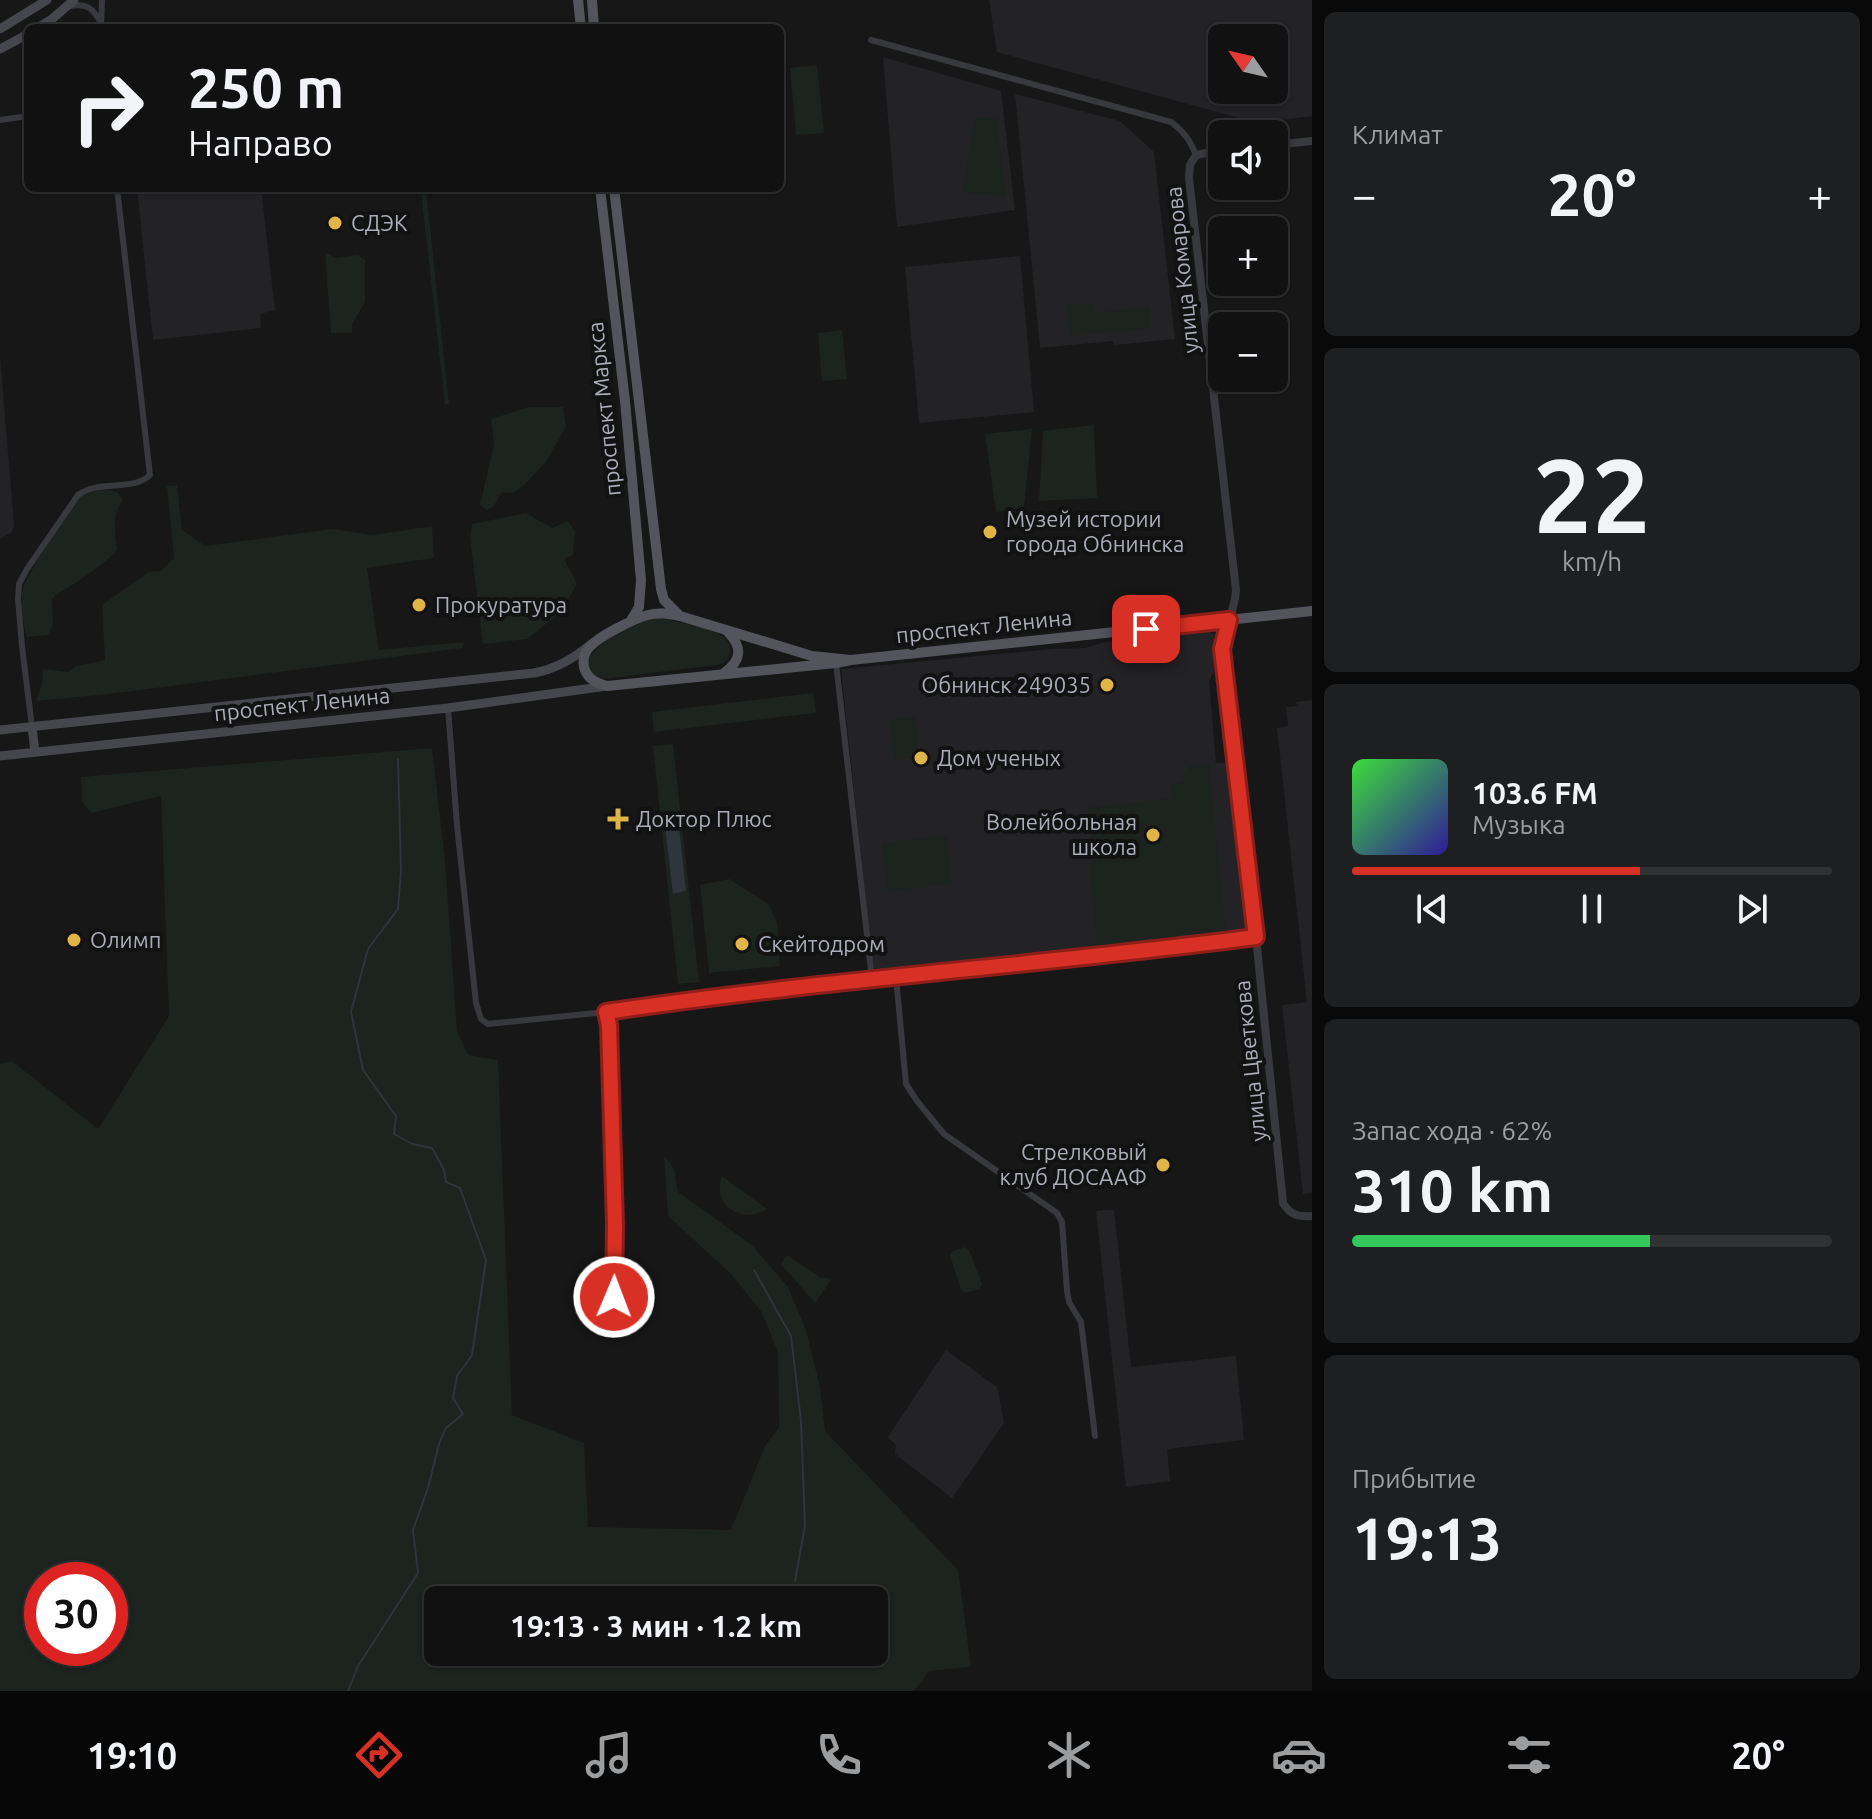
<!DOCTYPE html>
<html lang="ru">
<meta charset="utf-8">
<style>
body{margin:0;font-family:Ubuntu,sans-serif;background:#1e1f20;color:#f1f3f6;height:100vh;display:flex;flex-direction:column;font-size:30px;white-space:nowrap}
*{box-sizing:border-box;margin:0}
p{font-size:26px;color:#9c9d9f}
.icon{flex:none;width:44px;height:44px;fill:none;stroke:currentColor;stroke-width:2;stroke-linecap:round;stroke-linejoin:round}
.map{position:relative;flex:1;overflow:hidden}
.drawer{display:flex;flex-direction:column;gap:12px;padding:12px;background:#09090a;width:560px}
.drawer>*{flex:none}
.banner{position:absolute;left:24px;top:24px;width:760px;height:168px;border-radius:12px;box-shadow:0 2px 6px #0004,0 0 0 2px #303132;background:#111112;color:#f1f3f6;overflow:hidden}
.needle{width:52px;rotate:304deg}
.fabs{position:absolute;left:1208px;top:24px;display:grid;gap:16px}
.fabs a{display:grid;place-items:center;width:80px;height:80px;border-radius:12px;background:#111112;box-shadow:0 2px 6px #0004,0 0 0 2px #303132;font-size:40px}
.speed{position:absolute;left:24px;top:1562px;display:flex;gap:16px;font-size:40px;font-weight:700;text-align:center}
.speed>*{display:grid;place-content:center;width:104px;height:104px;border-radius:50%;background:#111112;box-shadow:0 2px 6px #0004,0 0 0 2px #303132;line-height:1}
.speed .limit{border:12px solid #d22;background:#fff;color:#111}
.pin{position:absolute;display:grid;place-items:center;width:68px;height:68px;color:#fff;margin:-34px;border-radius:16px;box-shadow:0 4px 12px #0006}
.me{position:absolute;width:88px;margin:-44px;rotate:1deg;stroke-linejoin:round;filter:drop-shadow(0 0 6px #0008)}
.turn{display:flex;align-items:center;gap:28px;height:168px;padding:0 32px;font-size:36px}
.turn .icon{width:104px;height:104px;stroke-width:2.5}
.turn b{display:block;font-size:56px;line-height:68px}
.big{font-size:60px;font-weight:700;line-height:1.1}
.drawer .card{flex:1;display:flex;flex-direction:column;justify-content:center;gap:12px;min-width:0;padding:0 28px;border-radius:12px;background:#1e1f20}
.drawer .dial{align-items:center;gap:0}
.dial b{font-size:104px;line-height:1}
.song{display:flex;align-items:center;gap:24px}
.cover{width:96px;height:96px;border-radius:12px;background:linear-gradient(135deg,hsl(120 70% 55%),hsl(250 70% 35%))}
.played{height:8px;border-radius:4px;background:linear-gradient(90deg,#d93025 60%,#303132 60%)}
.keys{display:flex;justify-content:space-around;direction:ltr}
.heat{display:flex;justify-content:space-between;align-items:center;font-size:44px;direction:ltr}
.charge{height:12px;border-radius:6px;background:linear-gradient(90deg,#34c759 62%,#303132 0)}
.trip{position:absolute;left:424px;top:1586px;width:464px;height:80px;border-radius:12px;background:#111112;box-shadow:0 2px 6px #0004,0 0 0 2px #303132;font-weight:700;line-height:80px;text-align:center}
.dock{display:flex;height:128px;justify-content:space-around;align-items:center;background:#070707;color:#9c9d9f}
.dock .icon{width:56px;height:56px}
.dock .current{color:#d93025}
.dock b{font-size:36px;color:#f1f3f6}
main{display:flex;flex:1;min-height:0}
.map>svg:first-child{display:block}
.built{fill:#232325;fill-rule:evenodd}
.green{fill:#1d231e;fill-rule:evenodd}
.water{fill:#2e353b}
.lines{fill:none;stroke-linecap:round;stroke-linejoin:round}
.stream{stroke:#2e353b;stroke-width:2}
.minor{stroke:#38393d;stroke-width:6}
.tertiary{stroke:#38393d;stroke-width:8}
.secondary{stroke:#46474d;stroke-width:9}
.primary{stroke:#54555c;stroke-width:10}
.route-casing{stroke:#8d1f18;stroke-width:20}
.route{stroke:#d93025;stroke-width:14}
.poi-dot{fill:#e0b447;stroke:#121213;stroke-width:3}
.labels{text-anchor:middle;stroke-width:8;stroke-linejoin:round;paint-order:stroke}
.poi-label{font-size:22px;fill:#aaadb7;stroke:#121213;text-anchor:start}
.street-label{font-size:22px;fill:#aaadb7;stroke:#121213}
</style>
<main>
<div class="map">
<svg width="1312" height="1691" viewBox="0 0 1312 1691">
<rect width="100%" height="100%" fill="#171718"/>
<path class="built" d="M989,0h323v116l-54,7 -261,-71zM1222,38h52v52h-52z
M883,57l118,34 14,119 -118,17z
M1015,94l105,27 34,31 21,187 -61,6 -1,-4 -73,7z
M137,188h124l14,122 -15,4 1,14 -108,12z
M1020,256l14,156 -115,11 -14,-156z
M0,358l14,167 -2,7 -12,7z
M1207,630l7,5 4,29 -9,17 7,82h11l20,161 -6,9 -360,39 -8,-4 -32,-299 212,-20 32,-1 20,-6z
M1312,700v493l-9,1 -21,-189 25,-3 -30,-274 11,-2 -2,-19 11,-1 -1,-4z
M1105,1210h9l17,157 105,-11 8,84 -77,9 3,32 -44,6 -30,-276z
M946,1350l51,37 7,36 -52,75 -57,-44 1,-9 -8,-8z"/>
<path class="green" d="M817,65l7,68 -28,2 -6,-67z
M975,118h21l10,78 -43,-4z
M426,190l23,214 -4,1 -24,-214z
M325,252l10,6 23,-3 7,5v42l-13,22v9h-21z
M1092,303l2,10 55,-6 2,21 -81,8 -3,-30z
M842,330l5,49 -25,2 -4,-48z
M529,407h34l3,19 -20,36 -22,23 -11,8 -11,-1 -9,15 -6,3 -7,-5 14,-61 -3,-25z
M1094,425l3,73 -58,3 4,-70z
M1032,429l-8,79 -28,4 -11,-78z
M177,485l5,45 23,16 127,-17 42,6 58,-9 2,32 -67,10 12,82 85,-8 -1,6 -354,46 -73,7 6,-18 1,-14 25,3 9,-6 28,-6 -3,-55 47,-33 12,-1 13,-13 -7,-72z
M104,489l13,3 6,8c-12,16 -8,31 -6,50 -12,13 -28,24 -43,34 -8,5 -15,8 -22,15l1,25 -5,11 -21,2c-4,-10 -7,-39 -4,-49 5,-15 50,-87 62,-95 5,-2 14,-2 19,-4z
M526,513l26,15 16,-7 7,11 -2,23 -9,4 13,25 -17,29 -33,26 -44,5 -13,-107 2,-13z
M650,617c15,1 62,11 73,20 6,4 8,10 7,17 -2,7 -6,9 -14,11l-113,14c-11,-1 -13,-8 -16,-17 11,-23 42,-33 63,-45z
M813,693l3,20 -162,19 -2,-20z
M915,717l4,40 -25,3 -4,-40z
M673,744l26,238 -21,2 -25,-238z
M432,748l13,112 12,171 11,24 30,5 14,355 72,28 4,84 143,3 34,-84 14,-19 -1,-75 -17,-41 -30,-37 -63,-58 -4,-61 10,14 4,23 74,53 36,42 18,43 14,57 5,44 133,139 13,97 -42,4 -15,20h-914v-627l12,-3 86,68 71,-113 -8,-220 -70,17 -9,-11 -1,-25zM42,1580h68v68h-68zM438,1600h436v52h-436z
M1209,765l17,170 -128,14 -9,-81 5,-7 -6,-53 84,-10 -1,-13 12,-3v-7l7,-9z
M947,836l4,48 -64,7 -5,-48z
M729,879l39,25 9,18 3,44 -71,7 -9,-88z
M722,1176l45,33c-24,16 -56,-3 -45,-33z
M965,1247l4,3 13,34 -2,5 -15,4 -4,-3 -11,-35 3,-4z
M787,1255l33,22 12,2 -17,24 -34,-39z"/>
<path class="water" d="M665,826l14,1 7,64 -13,3z"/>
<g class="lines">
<path class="stream" d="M754,1270l37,66 10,85 4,105 -10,55
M348,1691l10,-25 60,-93 -5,-43 15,-42 11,-44 7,-16 17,-14 -10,-16 4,-22 15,-21 14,-95 -26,-72 -14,-6 -2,-12 -12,-22 -20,-4 -18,-10 2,-18 -33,-46 -12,-58 17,-63 30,-40 3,-39 -3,-111"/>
<path class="minor" d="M70,6c17,-3 23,2 31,17
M101,28l1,-28
M871,40l300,82c13,10 19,18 25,33
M0,120l28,-4
M836,663l36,316
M448,708l9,117 19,178 5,16 7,5 118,-12 174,-24 316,-32 160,-19
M32,727l-10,-81 -4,-47 1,-15 8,-15 51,-74c21,-16 55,-3 72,-20l-33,-287
M896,977l10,107 11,17 27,33 113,79 5,9 5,69 2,11 12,20 14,114
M606,1012l3,13 6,200 -1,72"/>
<path class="tertiary" d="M1274,145l38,-4
M1222,150l-26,5 -6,10 -1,13 47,412c-1,20 -11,38 -14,59l34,288 27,266c7,12 15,14 29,13"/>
<path class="secondary" d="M37,28l15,-9 22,-19
M0,29l47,-29
M0,49l28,-15
M32,727l3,25
M0,730l534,-57c22,-4 39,-14 56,-28
M0,756l448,-48 159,-22"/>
<path class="primary" d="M578,0l3,28
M592,0l2,28
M600,188l25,213 16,179 -2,27 -9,15
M614,188l47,401 3,11 14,14
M851,660l-39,-4 -132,-40c-11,-2 -21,-4 -32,-1 -13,3 -53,23 -60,34 -4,5 -5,12 -4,18 3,12 12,16 23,19l229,-23 15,-3 461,-49
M724,673c18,-13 19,-26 3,-42"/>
</g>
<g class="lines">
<defs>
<path id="route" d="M614,1297l1,-72 -6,-200 -3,-13c216,-32 434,-47 650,-75l-34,-288 7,-29 -83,9"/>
</defs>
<use href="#route" class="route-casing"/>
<use href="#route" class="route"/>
</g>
<g class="poi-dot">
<circle cx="335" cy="223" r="8"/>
<circle cx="990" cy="532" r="8"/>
<circle cx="419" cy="605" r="8"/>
<circle cx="1107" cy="685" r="8"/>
<circle cx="921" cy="758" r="8"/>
<path d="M614 807h8v8h8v8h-8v8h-8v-8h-8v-8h8z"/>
<circle cx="1153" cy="835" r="8"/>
<circle cx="74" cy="940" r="8"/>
<circle cx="742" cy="944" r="8"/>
<circle cx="1163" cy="1165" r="8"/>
</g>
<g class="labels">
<g class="poi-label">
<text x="351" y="231">СДЭК</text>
<text x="1006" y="527">Музей истории<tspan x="1006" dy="25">города Обнинска</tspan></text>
<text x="435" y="613">Прокуратура</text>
<text x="1091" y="693" text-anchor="end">Обнинск 249035</text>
<text x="937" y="766">Дом ученых</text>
<text x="636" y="827">Доктор Плюс</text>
<text x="1137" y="830" text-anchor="end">Волейбольная<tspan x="1137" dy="25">школа</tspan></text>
<text x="90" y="948">Олимп</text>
<text x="758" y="952">Скейтодром</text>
<text x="1147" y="1160" text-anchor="end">Стрелковый<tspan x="1147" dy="25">клуб ДОСААФ</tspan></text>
</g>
<g class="street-label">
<text transform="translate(1182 270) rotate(-96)" y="8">улица Комарова</text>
<text transform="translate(604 409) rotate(-96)" y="8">проспект Маркса</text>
<text transform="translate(984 626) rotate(-6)" y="8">проспект Ленина</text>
<text transform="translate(302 704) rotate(-6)" y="8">проспект Ленина</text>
<text transform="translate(1250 1061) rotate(-96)" y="8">улица Цветкова</text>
</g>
</g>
</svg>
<div class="fabs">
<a><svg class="needle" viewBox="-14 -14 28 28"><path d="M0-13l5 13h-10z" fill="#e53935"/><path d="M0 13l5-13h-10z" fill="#9c9d9f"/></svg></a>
<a><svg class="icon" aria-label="sound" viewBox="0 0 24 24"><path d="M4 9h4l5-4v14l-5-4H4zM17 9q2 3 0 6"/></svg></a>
<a>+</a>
<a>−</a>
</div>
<div class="speed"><div class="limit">30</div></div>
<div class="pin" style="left:1146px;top:629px;background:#d93025"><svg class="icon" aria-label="arrive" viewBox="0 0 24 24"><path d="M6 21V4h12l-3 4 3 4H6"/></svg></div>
<svg class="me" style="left:614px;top:1297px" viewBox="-20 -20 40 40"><circle r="17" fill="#d93025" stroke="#fff" stroke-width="3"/><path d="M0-11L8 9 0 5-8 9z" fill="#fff"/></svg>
<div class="trip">19:13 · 3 мин · 1.2 km</div>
<div class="banner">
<div class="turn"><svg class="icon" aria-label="right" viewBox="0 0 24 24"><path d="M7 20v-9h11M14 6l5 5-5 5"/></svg><div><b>250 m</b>Направо</div></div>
</div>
</div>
<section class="drawer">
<div class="card"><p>Климат</p>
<div class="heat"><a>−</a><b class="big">20°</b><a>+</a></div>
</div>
<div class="card dial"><b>22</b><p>km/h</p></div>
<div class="card">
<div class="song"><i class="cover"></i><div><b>103.6 FM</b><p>Музыка</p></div></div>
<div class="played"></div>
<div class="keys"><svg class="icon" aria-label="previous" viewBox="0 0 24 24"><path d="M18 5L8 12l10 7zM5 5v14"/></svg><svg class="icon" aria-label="pause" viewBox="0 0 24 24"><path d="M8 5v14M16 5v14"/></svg><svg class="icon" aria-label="next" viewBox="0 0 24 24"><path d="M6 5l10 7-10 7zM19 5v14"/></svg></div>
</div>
<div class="card"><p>Запас хода · 62%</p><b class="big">310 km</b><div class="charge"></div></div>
<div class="card"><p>Прибытие</p><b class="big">19:13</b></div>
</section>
</main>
<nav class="dock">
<b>19:10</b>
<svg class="icon current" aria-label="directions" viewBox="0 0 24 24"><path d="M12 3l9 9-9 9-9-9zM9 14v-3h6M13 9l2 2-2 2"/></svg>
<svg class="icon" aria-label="music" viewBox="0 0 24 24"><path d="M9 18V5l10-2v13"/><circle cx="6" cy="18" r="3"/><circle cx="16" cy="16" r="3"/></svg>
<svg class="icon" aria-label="phone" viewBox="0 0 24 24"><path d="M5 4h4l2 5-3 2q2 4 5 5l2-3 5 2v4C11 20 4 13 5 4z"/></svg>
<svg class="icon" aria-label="climate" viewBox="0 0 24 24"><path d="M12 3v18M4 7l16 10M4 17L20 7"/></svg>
<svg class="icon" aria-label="car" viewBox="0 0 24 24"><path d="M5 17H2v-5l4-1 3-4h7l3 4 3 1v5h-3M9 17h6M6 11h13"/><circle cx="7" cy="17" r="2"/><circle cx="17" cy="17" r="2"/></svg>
<svg class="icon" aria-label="filters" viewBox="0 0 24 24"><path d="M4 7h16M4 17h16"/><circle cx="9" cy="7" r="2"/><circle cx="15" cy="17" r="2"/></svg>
<b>20°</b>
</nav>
